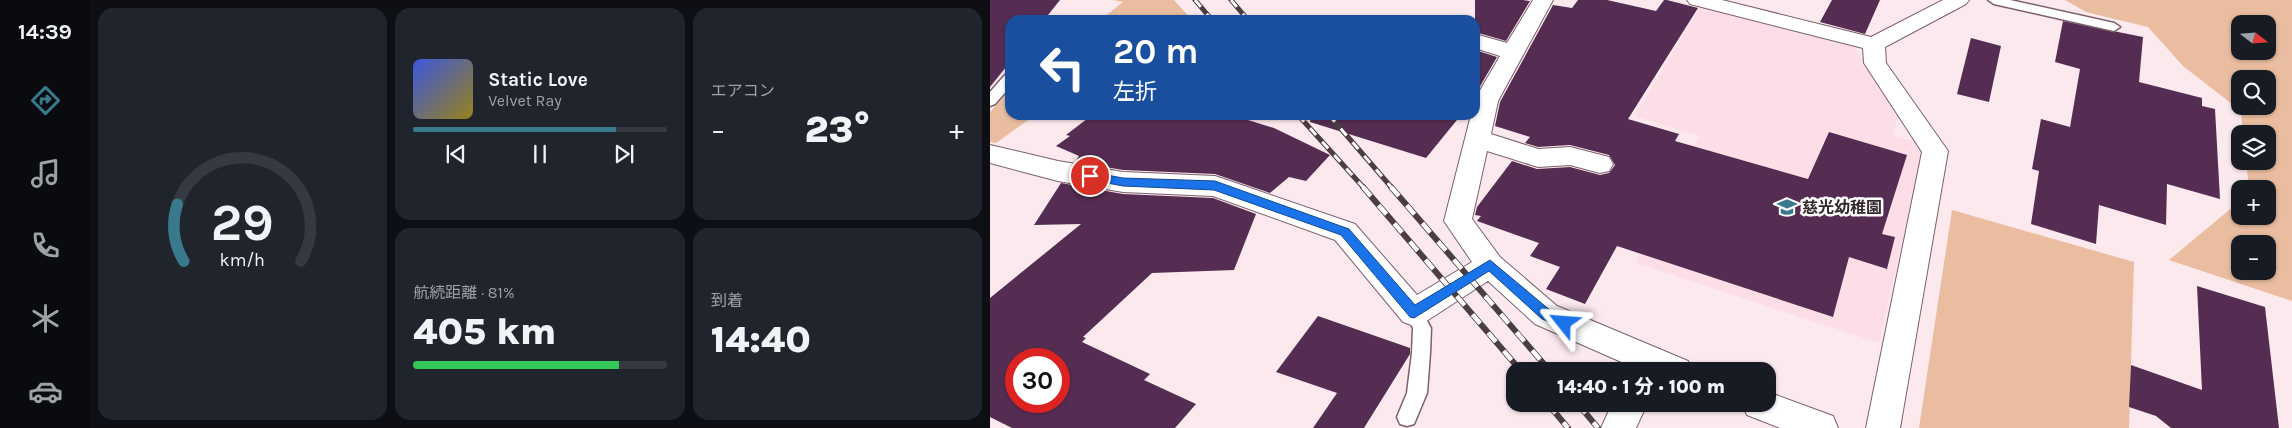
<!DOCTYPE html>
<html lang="ja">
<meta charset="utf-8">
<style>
body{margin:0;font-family:Karla,"Noto Sans JP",sans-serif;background:#20242c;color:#f1f3f6;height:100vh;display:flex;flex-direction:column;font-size:19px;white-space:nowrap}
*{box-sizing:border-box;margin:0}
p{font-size:16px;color:#9ea1a6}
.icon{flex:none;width:28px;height:28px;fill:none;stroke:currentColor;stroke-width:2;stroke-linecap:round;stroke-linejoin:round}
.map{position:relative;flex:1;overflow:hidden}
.drawer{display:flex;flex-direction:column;gap:8px;padding:8px;background:#0d0f14;width:900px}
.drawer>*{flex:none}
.top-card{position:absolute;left:15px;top:15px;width:475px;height:105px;border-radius:15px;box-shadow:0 1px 4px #0004;background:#1a4fa0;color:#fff;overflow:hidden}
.needle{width:32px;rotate:107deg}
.tools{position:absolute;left:1241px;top:15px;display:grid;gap:10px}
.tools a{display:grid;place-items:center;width:45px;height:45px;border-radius:10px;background:#171b24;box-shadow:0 1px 4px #0004;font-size:25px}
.speed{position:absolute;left:15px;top:348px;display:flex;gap:10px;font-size:25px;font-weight:700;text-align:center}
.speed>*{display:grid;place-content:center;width:65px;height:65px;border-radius:50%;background:#171b24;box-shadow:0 1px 4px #0004;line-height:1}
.speed .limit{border:8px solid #d22;background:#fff;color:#111}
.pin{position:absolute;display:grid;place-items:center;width:42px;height:42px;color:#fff;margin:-21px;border:2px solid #fff;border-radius:50%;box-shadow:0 1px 5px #0007}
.me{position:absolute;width:55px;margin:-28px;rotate:298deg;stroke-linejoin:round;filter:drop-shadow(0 0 4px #0008)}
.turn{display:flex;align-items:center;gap:18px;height:105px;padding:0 25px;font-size:22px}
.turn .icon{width:65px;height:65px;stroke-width:2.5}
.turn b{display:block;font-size:35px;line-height:42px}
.big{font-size:38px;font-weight:800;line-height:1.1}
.drawer .tile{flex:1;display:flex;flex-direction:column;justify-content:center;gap:8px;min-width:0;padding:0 18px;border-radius:15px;background:#20242c}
.drawer .dial{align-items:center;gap:0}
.dial svg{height:130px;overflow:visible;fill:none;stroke:#363941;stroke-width:7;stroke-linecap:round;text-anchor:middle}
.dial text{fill:#f1f3f6;stroke:none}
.song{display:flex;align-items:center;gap:15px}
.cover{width:60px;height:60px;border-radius:8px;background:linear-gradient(135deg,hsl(230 70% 55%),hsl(50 70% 35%))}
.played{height:5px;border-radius:2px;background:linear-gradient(90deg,#387a8c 80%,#363941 80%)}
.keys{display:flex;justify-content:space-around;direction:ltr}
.heat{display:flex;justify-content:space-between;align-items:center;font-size:28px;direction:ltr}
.charge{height:8px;border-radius:4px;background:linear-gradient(90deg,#34c759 81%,#363941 0)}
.drawer .tiles{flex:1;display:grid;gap:8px;grid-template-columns:repeat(3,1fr)}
.tile:first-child{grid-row:span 2}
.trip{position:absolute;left:516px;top:362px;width:270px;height:50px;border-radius:15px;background:#171b24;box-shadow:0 1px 4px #0004;font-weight:800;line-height:50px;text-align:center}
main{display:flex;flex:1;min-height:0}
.tab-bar{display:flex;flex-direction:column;width:90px;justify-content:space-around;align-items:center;background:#090b0e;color:#9ea1a6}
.tab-bar .icon{width:35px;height:35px}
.tab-bar .selected{color:#387a8c}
.tab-bar b{font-size:22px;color:#f1f3f6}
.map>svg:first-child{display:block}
.built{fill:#fddde6}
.green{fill:#eabda0;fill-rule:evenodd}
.building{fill:#562d52;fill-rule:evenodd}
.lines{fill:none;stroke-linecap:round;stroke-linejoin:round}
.lane-casing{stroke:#7b6169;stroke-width:3}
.street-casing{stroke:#7b6169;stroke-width:2}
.lane{fill:#fff;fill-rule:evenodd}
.street{fill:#fff;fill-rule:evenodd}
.rail-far1-casing{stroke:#4b3e42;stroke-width:5}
.rail-casing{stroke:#4b3e42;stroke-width:6}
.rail-far1{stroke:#fcfcfc;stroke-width:3;stroke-dasharray:9;stroke-linecap:butt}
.rail{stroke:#fcfcfc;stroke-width:4.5;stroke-dasharray:12;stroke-linecap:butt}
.route{fill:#1a73e8;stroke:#114b97}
.labels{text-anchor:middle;stroke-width:5;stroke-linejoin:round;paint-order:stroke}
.poi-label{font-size:16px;font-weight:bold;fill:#33272b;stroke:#fcfcfc;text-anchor:start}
</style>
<main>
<nav class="tab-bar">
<b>14:39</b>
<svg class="icon selected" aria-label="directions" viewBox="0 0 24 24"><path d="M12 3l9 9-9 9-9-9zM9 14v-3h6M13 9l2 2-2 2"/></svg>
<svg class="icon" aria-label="music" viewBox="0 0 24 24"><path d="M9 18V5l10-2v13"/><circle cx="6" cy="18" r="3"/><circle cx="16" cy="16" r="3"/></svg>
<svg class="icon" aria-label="phone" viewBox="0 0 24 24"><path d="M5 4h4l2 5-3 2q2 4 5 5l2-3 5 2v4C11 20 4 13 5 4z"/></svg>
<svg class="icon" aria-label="climate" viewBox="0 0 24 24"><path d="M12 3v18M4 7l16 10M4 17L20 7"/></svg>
<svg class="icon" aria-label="car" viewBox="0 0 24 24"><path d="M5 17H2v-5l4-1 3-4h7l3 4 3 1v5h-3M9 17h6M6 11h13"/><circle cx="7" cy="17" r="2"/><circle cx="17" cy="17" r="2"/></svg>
</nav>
<section class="drawer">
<div class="tiles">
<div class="tile dial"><svg viewBox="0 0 100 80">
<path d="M14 69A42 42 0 1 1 86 69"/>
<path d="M14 69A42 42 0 0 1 10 34" stroke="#387a8c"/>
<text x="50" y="56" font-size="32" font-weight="700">29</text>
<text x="50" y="72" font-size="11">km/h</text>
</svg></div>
<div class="tile">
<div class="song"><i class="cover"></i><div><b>Static Love</b><p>Velvet Ray</p></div></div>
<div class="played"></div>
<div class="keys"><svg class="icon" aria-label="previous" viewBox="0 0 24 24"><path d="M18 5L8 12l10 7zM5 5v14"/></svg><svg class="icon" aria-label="pause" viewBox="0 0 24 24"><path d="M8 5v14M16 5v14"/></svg><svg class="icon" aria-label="next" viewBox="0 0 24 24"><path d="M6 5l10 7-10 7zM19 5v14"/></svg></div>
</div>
<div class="tile"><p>エアコン</p>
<div class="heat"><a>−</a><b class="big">23°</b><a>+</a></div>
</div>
<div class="tile"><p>航続距離 · 81%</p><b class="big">405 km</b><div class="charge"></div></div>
<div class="tile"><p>到着</p><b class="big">14:40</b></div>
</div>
</section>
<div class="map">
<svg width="1302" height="428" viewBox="0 0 1302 428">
<rect width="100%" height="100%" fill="#fce9ee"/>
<path class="built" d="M711,6l150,37 49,68 -8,24 24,7 7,9 -44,192 -243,-80 64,-127 -65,-20z"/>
<path class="green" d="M123,0h61l18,20h-92l23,-18z
M1075,0h227v301l-123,-41 71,-59v15h28v-27h-19l-3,-28h22v-27h-25l-2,-23 -58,-45 -35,-39 -62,-15zM1250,24h28v27h-28zM1250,79h28v27h-28zM1250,244h28v27h-28z
M20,90v25h25l-39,28 -6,-1v-30z
M962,210l182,52 -5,166h-210z"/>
<path class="building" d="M0,0h70l-16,20h-34v42l-20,25z
M485,0h48l7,1 -24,40 -31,-9z
M588,0h29l49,11 8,-11h3l31,8 -70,111 51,15 -4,7 133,38 21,-47 78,23 -25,79 13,3 -8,32 -38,-12 -16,60 -216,-71 -32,58 -39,-15 14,-22 -30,-11 9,-13 -62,-22 4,-5 -6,-1 2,-8 35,-46 25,8 33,-2 30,8 9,-2 6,-8 -6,-10 -39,-10 -32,2 -13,-4 5,-6 -35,-11 5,-24 53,-97 19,3z
M842,0h48l-15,34 -45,-12z
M1073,21l80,16 -4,45 63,16v8l13,3 5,90 -53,-15 -1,41 -67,-20 -3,39 -65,-20 8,-53 -7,-2 9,-50 29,8 10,-58 -25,-7z
M981,38l30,8 -12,56 -32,-8z
M485,50l22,7 -22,38z
M102,115h140l42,13 56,27 -24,26 -17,-4 -19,16 -55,-19 -92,-4 -48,-8 4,-6 -23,-10 14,-10 -4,-1z
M321,115h150l-35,43 -116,-36z
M71,183l62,11 90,4 43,16 -22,56 -82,3 -69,64 3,1 -4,4 68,32 -6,6 52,24 -21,24h-163l-22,-11v-119l91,-74 -47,1zM26,359h43v42h-43z
M1207,286l68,21 14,121h-108l-15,-12 -27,-9 2,-42 71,25z
M328,316l92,32v6l-46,74h-51l24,-35 -61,-21z"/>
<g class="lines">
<defs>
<path id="lane" d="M998,0h22l104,23 6,4 -6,4 -120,-27z
M20,74v13l-15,17 -5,2v-14l15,-17z
M424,305l6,3 11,20 -1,25 -3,40 -13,31 -7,2 -7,-2 -3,-7 10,-24 5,-40 1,-25 -8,-15 3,-5z"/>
<path id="street" d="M543,0h20l-55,101 -7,33 47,15 32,-2 39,10 4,7 -4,7 -9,2 -30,-8 -32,2 -51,-16 -15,68 28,38 57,49 131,55 5,10h-51l-107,-47 -47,-43 -63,41 -11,4 -11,-4 -68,-82 -122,-44 -90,-4 -65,-11 -68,-18v-18l68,16 65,11 92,4 9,3 131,45 62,71 55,-33 -28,-41 27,-106h4v-16l25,-43 -25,-8v-14l32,9z
M697,0h35l149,37 72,-37h26l-3,4 -81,43 1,16 62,88 -48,277h-34l56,-276 -58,-89 -1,-15 -173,-44z
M778,392l65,24 5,12h-58l-33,-13 -5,-11h26z
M622,404h35l-11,24h-35z"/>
</defs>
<use href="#lane" class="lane-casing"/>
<use href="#street" class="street-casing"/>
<use href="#lane" class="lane"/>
<use href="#street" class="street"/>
<defs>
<path id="rail-far1" d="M205,0l17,20
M241,0l17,20
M308,115l66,73
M339,115l63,73"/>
<path id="rail" d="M373,187l158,184
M401,187l159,184
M558,404l20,24
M588,404l20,24"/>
</defs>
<use href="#rail-far1" class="rail-far1-casing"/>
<use href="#rail" class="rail-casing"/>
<use href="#rail-far1" class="rail-far1"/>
<use href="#rail" class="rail"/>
</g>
<path class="route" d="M100,172l33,6 92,3 134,48 66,76 75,-45 61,51 17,8 2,4 -6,5 -22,-9 -53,-48 -75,47 -4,-1 -69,-82 -127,-45 -91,-4 -36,-7 -2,-3z"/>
<defs>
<symbol id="school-bare" viewBox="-9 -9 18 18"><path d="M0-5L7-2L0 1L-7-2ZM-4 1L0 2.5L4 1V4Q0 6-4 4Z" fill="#387a8c" stroke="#fcfcfc" stroke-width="2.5" paint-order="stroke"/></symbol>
</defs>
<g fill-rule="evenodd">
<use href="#school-bare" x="783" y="193" width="28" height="28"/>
</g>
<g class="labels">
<g class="poi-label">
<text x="812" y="213">慈光幼稚園</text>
</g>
</g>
</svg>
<div class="tools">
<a><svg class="needle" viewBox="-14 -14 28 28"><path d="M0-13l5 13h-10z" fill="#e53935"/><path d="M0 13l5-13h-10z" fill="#9ea1a6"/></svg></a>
<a><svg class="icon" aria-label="search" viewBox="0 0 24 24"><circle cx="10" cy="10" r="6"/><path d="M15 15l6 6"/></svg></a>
<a><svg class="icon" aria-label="layers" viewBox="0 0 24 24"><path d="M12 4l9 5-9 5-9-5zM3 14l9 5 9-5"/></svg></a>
<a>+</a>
<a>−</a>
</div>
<div class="speed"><div class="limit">30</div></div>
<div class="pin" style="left:100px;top:176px;background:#d93025"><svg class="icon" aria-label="arrive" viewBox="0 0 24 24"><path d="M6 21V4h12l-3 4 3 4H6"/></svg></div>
<svg class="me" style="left:574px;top:323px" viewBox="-20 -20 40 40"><path d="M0-17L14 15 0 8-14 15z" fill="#1a73e8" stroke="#fff" stroke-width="4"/></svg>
<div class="trip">14:40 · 1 分 · 100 m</div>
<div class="top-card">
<div class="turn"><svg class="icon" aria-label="left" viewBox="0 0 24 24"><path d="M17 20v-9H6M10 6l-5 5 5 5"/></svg><div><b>20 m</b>左折</div></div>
</div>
</div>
</main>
